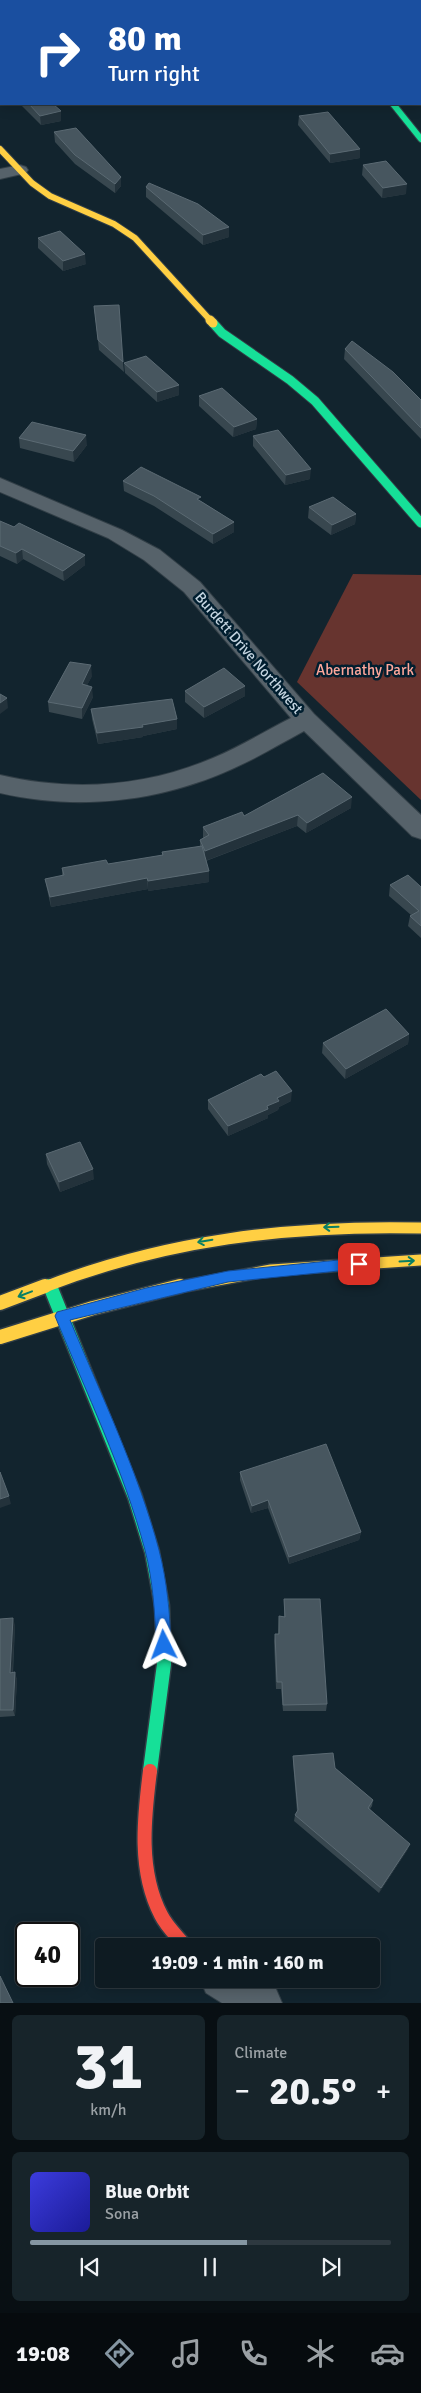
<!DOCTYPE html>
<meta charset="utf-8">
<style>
body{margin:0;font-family:Signika,sans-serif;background:#17242a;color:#f1f3f6;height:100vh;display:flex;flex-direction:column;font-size:19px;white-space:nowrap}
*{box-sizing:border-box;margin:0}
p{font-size:16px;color:#9ba1a5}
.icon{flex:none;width:28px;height:28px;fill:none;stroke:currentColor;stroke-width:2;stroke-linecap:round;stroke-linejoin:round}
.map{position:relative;height:2003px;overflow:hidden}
.drawer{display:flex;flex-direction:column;gap:12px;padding:12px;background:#080f13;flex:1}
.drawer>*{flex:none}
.guide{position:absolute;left:0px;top:0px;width:421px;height:105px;box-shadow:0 2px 12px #0003,0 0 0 1px #2e3940;background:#1a4fa0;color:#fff;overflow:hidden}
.speed{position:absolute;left:15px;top:1922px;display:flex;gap:10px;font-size:25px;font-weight:700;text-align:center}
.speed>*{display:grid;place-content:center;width:65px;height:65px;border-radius:50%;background:#0e1b22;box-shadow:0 2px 12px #0003,0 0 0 1px #2e3940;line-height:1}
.speed .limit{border:2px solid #111;border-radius:8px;background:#fff;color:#111}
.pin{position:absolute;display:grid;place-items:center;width:42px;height:42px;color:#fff;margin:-21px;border-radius:10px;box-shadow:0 2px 8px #0006}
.me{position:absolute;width:55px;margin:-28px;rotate:357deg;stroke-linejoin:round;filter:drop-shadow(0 0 4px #0008)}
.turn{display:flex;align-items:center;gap:18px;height:105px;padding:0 25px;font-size:22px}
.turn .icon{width:65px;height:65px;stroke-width:2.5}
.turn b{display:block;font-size:35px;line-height:42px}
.big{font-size:38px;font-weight:800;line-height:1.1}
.drawer .card{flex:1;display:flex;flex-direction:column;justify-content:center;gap:8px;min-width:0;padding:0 18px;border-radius:8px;background:#17242a}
.drawer .dial{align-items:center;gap:0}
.dial b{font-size:65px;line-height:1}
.song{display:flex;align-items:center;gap:15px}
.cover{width:60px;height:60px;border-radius:8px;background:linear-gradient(135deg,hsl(240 70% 55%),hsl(240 70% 35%))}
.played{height:5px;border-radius:2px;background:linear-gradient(90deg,#8596a2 60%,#2e3940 60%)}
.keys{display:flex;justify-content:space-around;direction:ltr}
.heat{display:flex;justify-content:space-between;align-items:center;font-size:28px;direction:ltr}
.drawer .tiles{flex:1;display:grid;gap:12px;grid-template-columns:1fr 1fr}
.card:last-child{grid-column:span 2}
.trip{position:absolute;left:95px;top:1938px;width:285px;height:50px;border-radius:5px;background:#0e1b22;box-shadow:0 2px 12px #0003,0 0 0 1px #2e3940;font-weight:800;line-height:50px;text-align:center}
.tab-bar{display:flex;height:80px;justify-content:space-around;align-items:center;background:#060b0e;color:#9ba1a5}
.tab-bar .icon{width:35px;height:35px}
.tab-bar .selected{color:#8596a2}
.tab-bar b{font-size:22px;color:#f1f3f6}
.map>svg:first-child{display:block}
.green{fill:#67342f}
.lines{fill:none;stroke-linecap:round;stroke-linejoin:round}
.lane-casing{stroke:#313e46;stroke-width:16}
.street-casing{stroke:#313e46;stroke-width:2}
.fast-far3-casing{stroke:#313e46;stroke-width:8}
.fast-far2-casing{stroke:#313e46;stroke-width:11}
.fast-far1-casing{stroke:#313e46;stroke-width:14}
.fast-casing{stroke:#313e46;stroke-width:17}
.slow-far3-casing{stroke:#313e46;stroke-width:8}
.slow-far2-casing{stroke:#313e46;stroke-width:11}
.slow-far1-casing{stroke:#313e46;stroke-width:14}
.slow-casing{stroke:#313e46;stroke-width:17}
.jam-casing{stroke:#313e46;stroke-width:17}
.lane{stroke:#56626a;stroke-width:14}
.street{fill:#56626a;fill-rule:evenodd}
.fast-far3{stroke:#16e098;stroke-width:6}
.fast-far2{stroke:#16e098;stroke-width:9}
.fast-far1{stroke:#16e098;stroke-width:11}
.fast{stroke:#16e098;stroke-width:14}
.slow-far3{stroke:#ffcf43;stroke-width:6}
.slow-far2{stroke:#ffcf43;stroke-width:9}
.slow-far1{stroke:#ffcf43;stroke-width:11}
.slow{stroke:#ffcf43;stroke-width:14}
.jam{stroke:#f24e42;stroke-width:14}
.wall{fill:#38474f}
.shaded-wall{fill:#23323b}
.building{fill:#47565f;stroke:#5b6a73}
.oneway{stroke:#0b7f64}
.route{fill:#1a73e8;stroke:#114b97}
.labels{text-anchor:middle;stroke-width:5;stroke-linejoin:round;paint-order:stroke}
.street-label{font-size:15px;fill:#c3d4e0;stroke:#001e2f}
.park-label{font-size:15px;fill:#fea79b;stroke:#001e2f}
</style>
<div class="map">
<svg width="421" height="2003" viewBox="0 0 421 2003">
<rect width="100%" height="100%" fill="#12242e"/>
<path class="green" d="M353,574l68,1v225l-124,-118z"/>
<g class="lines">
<defs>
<path id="lane" d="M245,1l20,-1"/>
<path id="street" d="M20,165l6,2 2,3 -2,3 -26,6v-10z
M0,478l122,52 38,20 40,32 114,132 107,101v24l-9,-3 -108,-105c-24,13 -47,27 -72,38 -73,33 -154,42 -232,24v-18c72,17 145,12 213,-17 27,-11 52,-27 78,-40l-107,-126 -40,-32 -36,-22 -108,-46z
M200,1979h59l17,10 6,14h-60l-16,-10z"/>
<path id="fast-far3" d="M393,104l28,35"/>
<path id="fast-far2" d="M213,323l9,10 68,47 25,21 106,122"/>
<path id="fast-far1" d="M49,1285l1,3"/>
<path id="fast" d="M50,1286l85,211 17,55 10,54 2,58 -14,107"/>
<path id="slow-far3" d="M0,149l32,34 18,13 64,28 21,14 76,83"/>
<path id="slow-far2" d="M210,320l3,3"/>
<path id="slow-far1" d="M42,1288c122,-48 248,-63 379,-60
M174,1288l97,-18 150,-10"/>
<path id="slow" d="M0,1303l45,-17
M0,1337l93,-29 87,-22"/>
<path id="jam" d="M150,1771c-6,47 -12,100 11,144 6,12 16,21 24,31"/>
</defs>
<use href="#lane" class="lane-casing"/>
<use href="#street" class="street-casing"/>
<use href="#fast-far3" class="fast-far3-casing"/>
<use href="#fast-far2" class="fast-far2-casing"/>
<use href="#fast-far1" class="fast-far1-casing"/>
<use href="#fast" class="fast-casing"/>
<use href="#slow-far3" class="slow-far3-casing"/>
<use href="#slow-far2" class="slow-far2-casing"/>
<use href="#slow-far1" class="slow-far1-casing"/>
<use href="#slow" class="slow-casing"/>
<use href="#jam" class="jam-casing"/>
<use href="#lane" class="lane"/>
<use href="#street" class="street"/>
<use href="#fast-far3" class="fast-far3"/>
<use href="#fast-far2" class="fast-far2"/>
<use href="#fast-far1" class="fast-far1"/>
<use href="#fast" class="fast"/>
<use href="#slow-far3" class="slow-far3"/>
<use href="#slow-far2" class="slow-far2"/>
<use href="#slow-far1" class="slow-far1"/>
<use href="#slow" class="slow"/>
<use href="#jam" class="jam"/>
</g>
<path class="wall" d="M366,0h35l1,1h-35z
M1,50v34l-1,-2v-31z
M20,104h33l8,17 -20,4z
M299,116l61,42 -30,5 -32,-38z
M54,132l67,54 -6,7 -40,-29 -20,-22z
M363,165l43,29 -24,4 -20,-23z
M146,187l83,50 -26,8 -57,-48z
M38,238l48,26 -23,7 -25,-23z
M94,306l29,56 1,10 -25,-22z
M345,349l76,51v39l-77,-80z
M124,363l55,22v10l-22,7 -32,-29z
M199,396l58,23 -1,10 -23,8 -34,-31z
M253,436l57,43 -25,6 -32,-39z
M19,438l68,7 -13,17 -54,-14z
M123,481l78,20 33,21v10l-21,12 -59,-38 -30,-15z
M309,507l47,7 -1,10 -24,11 -23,-17z
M0,521l14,6 71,28v10l-21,16 -41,-22 -6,5 -17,-8z
M92,676l-5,9 6,12 -11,22 -33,-7 -1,-10z
M185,691l60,5 -41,22 -19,-16z
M91,709l86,10v10l-34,7v1l-45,7 -6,-25z
M351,808l-45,25 -9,-7 -91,35 3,21 -61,9v-2l-97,18 -4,-18 -2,-10 17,-3v-8l46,-4 54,-8v-4l38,-5v-7l3,-2v-11l41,-11z
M390,885l31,2v51l-13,-12 2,-10 1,-1 -22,-19z
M409,1034l-1,10 -63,35 -23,-26 1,-10z
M264,1077l27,24 -12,6 -1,3 -10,5v3l-40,18 -20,-27v-9z
M46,1154l48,25 -34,13 -13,-28z
M240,1472l121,60 -2,8 -70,24 -21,-56 -17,5 -11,-33z
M284,1599l43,105 -1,7h-43l-2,-22h-5l-2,-48 1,-7h3l1,-18 5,1z
M0,1619l15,6 -2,48 4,6 -2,37 -15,1z
M293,1756l42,12 38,32 -1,6 -2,3 38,40 -29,44 -85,-72 1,-6 2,-3 -4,-50z"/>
<path class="shaded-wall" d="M61,111v10l-20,4 -1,-9z
M360,149v9l-30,5v-9z
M121,177v9l-6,7v-9z
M407,184l-1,10 -24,4 1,-10z
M229,227v10l-26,8v-10z
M85,254l1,10 -23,7v-10z
M179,385v10l-22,7v-10z
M257,419l-1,10 -23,8 1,-10z
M86,435l1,10 -13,17 -1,-11z
M311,469l-1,10 -25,6 1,-10z
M356,514l-1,10 -24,11 1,-10z
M234,522v10l-21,12v-10z
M22,549l1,10 -6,5 -1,-11z
M85,555v10l-21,16 -1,-10z
M91,665l1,11 -10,19v-11z
M245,686v10l-41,22v-11z
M92,687l1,10 -11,22v-11z
M7,698l1,10 -8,6v-11z
M177,719v10l-34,7v1l-45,7 -1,-11z
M352,797l-1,11 -45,25 1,-10z
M298,815l-1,11 -92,35v-10z
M209,871v11l-61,9v-10z
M147,878l1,11 -97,18 -1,-10z
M409,1034l-1,10 -63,35 1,-10z
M292,1091l-1,10 -12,6 -1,3 -10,5v3l-40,18v-10l39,-20 10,-8z
M93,1169l1,10 -34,13 -1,-10z
M9,1496l2,8 -11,4v-9z
M268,1500v8l-17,5 1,-7z
M361,1532l-2,8 -70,24v-7z
M13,1618l2,7 -3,54 -2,-6z
M15,1672l2,7 -2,37 -2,-6z
M410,1844l-2,5 -29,44 2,-5z"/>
<path class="building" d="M161,0h49l1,1h-49z
M375,0h26l1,1h-26z
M1,50v25l-1,-1v-23z
M29,104h24l8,7 -21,5z
M328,112l32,37 -30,5 -31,-38z
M76,128l45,49 -6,7 -40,-29 -21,-23z
M386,161l21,23 -24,4 -20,-23z
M149,183l49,21 31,23 -26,8 -57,-48z
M60,231l25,23 -22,7 -25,-23z
M119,305l4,57 -25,-22 -4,-34z
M352,341l41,31 28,28v28l-76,-79z
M146,356l33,29 -22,7 -33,-29z
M222,388l35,31 -23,8 -35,-31z
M32,422l54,13 -13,16 -54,-13z
M278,430l33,39 -25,6 -33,-39z
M141,467l60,30 -4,2 37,23 -21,12 -59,-38 -31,-15z
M333,497l23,17 -24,11 -23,-18z
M0,521l14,6 5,-4 66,32 -22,16 -41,-22 -6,4 -16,-7z
M70,662l21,3 -9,19 10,3 -10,21 -34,-6z
M224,668l21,18 -41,21 -19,-16z
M0,694l7,4 -7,5z
M172,699l5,20 -35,6 1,2 -46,6 -6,-24z
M323,773l29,24 -45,26 -9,-8 -93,36 -5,-11 9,-5 -6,-8 39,-15 2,4z
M202,846l7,25 -61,10 -1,-3 -97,19 -5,-18 19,-4 -2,-7 44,-8 2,4 55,-9 -1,-3z
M408,875l13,12v39l-11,-10 9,-5 -29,-26z
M386,1009l23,25 -63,35 -23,-26z
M276,1071l16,20 -15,7 2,3 -12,5 1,3 -40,17 -20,-26 53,-26 3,3z
M80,1142l13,27 -34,13 -13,-28z
M326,1444l35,88 -72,25 -21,-57 -16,6 -12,-34z
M0,1472l9,24 -9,3z
M284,1599h36l7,105 -44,1 -1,-23h-5l-2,-48h4v-18l6,1z
M13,1618l-3,55 5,-1 -2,38h-13v-91z
M333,1753l2,15 38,32 -5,8 42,36 -29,44 -86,-73 3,-5 -5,-54z
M0,1976l13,27h-13z"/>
<defs><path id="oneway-shaft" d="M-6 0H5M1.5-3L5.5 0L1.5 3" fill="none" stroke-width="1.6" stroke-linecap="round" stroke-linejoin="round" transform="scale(1.25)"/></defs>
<g class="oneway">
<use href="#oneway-shaft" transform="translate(331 1227) rotate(178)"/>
<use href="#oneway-shaft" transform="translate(205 1241) rotate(170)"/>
<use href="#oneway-shaft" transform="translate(407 1261) rotate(-3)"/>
<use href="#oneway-shaft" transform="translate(25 1294) rotate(159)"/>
</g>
<path class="route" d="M359,1258l5,2 2,4 -2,4 -5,1 -131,13 -158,38c31,75 68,151 89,230 8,31 11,63 12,95l-2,5 -5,2 -6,-2 -2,-5c-1,-32 -3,-64 -11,-95 -21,-79 -59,-158 -90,-234l2,-4 89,-24 82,-17z"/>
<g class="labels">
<g class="street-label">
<text transform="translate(249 653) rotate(49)" y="5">Burdett Drive Northwest</text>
</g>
<g class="park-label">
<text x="365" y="675">Abernathy Park</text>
</g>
</g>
</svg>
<div class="speed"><div class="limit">40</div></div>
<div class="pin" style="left:359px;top:1264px;background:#d93025"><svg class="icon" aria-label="arrive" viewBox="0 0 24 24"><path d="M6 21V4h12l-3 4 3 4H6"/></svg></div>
<svg class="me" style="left:164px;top:1645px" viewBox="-20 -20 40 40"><path d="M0-17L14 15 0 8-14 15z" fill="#1a73e8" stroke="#fff" stroke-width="4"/></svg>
<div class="trip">19:09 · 1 min · 160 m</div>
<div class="guide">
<div class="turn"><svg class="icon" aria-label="right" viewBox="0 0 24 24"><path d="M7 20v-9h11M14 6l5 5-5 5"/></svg><div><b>80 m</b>Turn right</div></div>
</div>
</div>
<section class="drawer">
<div class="tiles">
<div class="card dial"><b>31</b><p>km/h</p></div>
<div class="card"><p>Climate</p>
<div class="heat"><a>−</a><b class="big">20.5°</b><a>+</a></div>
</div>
<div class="card">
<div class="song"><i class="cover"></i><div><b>Blue Orbit</b><p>Sona</p></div></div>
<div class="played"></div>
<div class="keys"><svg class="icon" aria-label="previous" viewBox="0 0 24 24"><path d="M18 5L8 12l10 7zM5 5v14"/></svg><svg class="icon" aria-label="pause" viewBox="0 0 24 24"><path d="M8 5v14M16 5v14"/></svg><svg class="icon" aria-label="next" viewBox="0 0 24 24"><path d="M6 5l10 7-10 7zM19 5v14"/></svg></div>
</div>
</div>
</section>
<nav class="tab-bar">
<b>19:08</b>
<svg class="icon selected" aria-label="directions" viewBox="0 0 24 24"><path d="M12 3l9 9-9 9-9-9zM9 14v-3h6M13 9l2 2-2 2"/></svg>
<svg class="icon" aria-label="music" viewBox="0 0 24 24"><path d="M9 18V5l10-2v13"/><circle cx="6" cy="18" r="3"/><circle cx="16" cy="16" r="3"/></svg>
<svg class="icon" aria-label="phone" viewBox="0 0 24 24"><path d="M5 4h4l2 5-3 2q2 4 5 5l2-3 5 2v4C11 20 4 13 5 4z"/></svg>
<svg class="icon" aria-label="climate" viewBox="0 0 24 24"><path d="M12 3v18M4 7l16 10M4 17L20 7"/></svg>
<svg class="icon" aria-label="car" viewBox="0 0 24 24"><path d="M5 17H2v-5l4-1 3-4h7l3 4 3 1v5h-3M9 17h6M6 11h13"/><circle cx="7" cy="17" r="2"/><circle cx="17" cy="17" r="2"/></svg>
</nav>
